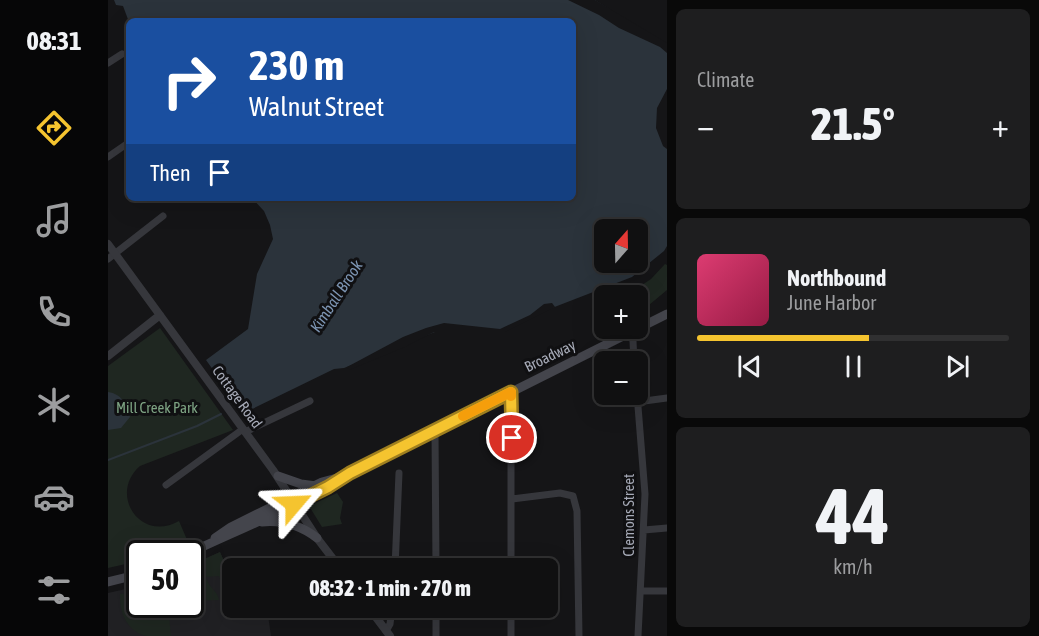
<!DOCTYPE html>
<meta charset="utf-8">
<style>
body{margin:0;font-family:"Asap Condensed",sans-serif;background:#1e1e1f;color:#f1f3f6;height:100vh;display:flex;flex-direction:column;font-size:22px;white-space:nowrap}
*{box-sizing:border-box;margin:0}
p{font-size:20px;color:#9c9d9f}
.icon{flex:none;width:33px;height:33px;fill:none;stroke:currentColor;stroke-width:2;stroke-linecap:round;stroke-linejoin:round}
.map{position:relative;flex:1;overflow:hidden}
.details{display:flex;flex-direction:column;gap:9px;padding:9px;background:#090909;width:372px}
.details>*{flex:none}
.banner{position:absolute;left:18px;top:18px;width:450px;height:183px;border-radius:9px;box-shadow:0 6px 24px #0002,0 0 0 2px #303031;background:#1a4fa0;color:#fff;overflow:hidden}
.needle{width:39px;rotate:20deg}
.controls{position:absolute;left:486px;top:219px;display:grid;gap:12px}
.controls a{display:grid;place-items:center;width:54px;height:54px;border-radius:9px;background:#101011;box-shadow:0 6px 24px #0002,0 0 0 2px #303031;font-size:30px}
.speed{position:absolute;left:18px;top:540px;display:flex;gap:12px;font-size:30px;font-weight:700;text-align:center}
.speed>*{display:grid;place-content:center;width:78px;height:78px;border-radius:50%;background:#101011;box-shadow:0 6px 24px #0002,0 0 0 2px #303031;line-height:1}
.speed .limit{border:3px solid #111;border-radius:9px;background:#fff;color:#111}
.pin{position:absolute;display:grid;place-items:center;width:51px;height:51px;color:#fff;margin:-26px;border:3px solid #fff;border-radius:50%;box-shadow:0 2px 6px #0007}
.me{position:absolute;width:66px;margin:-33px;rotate:64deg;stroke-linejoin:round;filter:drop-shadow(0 0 4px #0008)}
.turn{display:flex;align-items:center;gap:21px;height:126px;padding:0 24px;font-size:27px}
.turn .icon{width:78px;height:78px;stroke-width:2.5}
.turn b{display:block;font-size:42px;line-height:51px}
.then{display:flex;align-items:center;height:57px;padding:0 24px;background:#0003;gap:12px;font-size:22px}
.big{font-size:45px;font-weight:800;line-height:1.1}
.details .widget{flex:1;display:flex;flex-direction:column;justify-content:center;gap:9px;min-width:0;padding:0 21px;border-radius:9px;background:#1e1e1f}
.details .dial{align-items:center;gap:0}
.dial b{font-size:78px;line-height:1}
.song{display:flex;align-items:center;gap:18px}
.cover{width:72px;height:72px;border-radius:9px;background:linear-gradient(135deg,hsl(340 70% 55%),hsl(340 70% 35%))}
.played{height:6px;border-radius:3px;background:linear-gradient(90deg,#f5c42f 55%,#303031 55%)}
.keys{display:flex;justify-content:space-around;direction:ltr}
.heat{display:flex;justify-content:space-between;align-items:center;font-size:33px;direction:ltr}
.trip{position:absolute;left:114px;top:558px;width:336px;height:60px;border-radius:9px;background:#101011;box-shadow:0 6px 24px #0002,0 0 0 2px #303031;font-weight:800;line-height:60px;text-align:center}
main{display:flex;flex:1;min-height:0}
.tabs{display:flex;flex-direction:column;width:108px;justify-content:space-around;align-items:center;background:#060607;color:#9c9d9f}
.tabs .icon{width:42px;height:42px}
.tabs .active{color:#f5c42f}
.tabs b{font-size:27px;color:#f1f3f6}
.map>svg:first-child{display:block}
.built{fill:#212124}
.green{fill:#1f2721}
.water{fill:#2b333b;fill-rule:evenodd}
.pier{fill:#151517}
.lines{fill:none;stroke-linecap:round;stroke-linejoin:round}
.stream{stroke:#2b333b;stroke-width:2}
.minor{stroke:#36373c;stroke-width:7}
.tertiary{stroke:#36373c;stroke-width:8}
.secondary{stroke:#44454c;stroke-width:9}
.route-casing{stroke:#9f7f1f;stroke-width:15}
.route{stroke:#f5c42f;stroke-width:10}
.slow{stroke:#f59e0b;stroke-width:10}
.labels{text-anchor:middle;stroke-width:6;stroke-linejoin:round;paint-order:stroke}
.street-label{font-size:15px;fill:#a7abb8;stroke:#101012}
.park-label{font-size:15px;fill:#7da383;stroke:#101012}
.water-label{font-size:16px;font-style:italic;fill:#7d95b3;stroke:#101012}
</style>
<main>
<nav class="tabs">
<b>08:31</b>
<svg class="icon active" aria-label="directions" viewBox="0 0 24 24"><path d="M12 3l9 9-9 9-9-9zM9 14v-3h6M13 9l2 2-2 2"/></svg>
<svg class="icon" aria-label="music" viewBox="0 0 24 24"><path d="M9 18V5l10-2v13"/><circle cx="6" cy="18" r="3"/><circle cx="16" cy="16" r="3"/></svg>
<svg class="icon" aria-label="phone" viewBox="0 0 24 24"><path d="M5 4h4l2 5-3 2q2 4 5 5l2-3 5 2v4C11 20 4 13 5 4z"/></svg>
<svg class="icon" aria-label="climate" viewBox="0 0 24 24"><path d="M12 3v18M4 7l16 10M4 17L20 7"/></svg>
<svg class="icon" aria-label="car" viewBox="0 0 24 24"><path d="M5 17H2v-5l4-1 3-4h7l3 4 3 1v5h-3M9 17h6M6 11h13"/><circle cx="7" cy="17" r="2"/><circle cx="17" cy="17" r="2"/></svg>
<svg class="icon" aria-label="filters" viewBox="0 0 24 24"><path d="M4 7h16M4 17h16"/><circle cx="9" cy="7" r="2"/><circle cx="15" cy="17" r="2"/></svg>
</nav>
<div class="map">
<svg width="559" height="636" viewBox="0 0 559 636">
<rect width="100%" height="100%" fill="#151517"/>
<path class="built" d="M112,552l12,27v29h35l4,28h-163v-43l31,-7 1,18h50l1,-39z"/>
<path class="green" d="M557,264l2,1v25l-18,15 -11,6v-15l-11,-1 24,-16z
M52,328l73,102 -93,36c-32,28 0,77 39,55l9,21 -26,11 -22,1 -1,7 -31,7v-202z
M229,493l6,9 -3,16 2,6 -20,3 -13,-21z
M112,552l12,27v14l-5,1 -8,-18 -26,2 -2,-13z
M83,579v6l6,-1 1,-5h9c1,8 11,12 12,21l-28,1z
M31,592l1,12 28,1 3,31c-7,0 -17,0 -24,0 -20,-4 -28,-24 -27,-42z"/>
<path class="water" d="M6,0h481l72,46v43l-10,19 -1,20 7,18 4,3v97l-3,5 -32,26 -93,36 -38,18 -56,-3 -101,40 -10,1 -90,44 -38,-53 42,-31 9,-55 16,-35 -3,-14 -6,-14 -12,-13h321v-177l-444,1 -6,-16 -7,-1zM496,230h34v32h-34z
M0,392c14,2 18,12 22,25l-9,11 -13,2z"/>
<path class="pier" d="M460,0h27l72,43v10l-7,-6 -41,-19 -20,-13z
M444,303l3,4 -50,25h-71l-29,15 -56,23 -2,-3 56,-30 23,-9 18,-5 56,6 30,-14 14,-11z"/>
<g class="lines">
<path class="stream" d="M0,460l89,-34 24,-12"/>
<path class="minor" d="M0,63l14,-9
M0,157l20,-14
M0,259l55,-43
M522,333l3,8 1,21
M403,392v176
M529,394l8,100 -7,142
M529,402l30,-4
M327,431l1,137
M137,432l65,-31
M58,485l77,-56
M404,499l48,-6 13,3 4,15 2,125
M536,530l23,-2
M287,568l4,-95
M533,591h26
M278,631l4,-7 2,-16
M328,636v-28
M403,636v-28"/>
<path class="tertiary" d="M0,244l165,226 44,68 23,30
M0,356l52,-41
M261,608l21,28"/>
<path class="secondary" d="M170,476l23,8 15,2
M154,522c21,-2 38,3 55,16
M107,538l16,-11 91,-45 15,-4
M79,554c55,-26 112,-48 163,-81l317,-159
M0,582l32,-8"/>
</g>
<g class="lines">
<defs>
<path id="route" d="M186,504l34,-17 22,-14 161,-81 1,46"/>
</defs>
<use href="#route" class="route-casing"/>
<use href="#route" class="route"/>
<path class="slow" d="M355,416l48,-24v4"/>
</g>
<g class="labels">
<g class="street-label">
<text transform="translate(442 356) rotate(-26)" y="5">Broadway</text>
<text transform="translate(129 397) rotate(54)" y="5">Cottage Road</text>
<text transform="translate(521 515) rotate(-90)" y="5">Clemons Street</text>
</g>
<g class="park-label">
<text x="49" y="413">Mill Creek Park</text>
</g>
<g class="water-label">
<text transform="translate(228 296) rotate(-57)" y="6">Kimball Brook</text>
</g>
</g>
</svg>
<div class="controls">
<a><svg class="needle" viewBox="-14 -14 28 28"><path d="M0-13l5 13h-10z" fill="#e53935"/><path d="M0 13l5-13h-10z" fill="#9c9d9f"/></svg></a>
<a>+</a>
<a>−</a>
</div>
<div class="speed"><div class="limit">50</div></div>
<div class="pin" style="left:404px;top:438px;background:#d93025"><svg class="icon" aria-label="arrive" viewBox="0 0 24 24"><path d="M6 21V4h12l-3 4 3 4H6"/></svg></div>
<svg class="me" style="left:186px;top:504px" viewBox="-20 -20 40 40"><path d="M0-17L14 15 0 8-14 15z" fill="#f5c42f" stroke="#fff" stroke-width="4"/></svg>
<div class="trip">08:32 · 1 min · 270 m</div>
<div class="banner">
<div class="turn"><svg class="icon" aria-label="right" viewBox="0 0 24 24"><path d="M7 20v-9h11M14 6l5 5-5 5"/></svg><div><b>230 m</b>Walnut Street</div></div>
<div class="then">Then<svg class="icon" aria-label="arrive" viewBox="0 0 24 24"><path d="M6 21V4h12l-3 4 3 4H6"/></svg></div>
</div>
</div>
<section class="details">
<div class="widget"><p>Climate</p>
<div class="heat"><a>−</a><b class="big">21.5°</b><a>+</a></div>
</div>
<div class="widget">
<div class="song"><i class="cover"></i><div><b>Northbound</b><p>June Harbor</p></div></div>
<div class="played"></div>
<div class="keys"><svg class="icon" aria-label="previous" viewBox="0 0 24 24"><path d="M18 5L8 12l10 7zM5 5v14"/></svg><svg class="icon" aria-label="pause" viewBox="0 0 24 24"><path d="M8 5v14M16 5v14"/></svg><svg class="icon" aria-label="next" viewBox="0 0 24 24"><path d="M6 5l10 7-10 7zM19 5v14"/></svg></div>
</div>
<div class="widget dial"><b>44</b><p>km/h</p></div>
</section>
</main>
